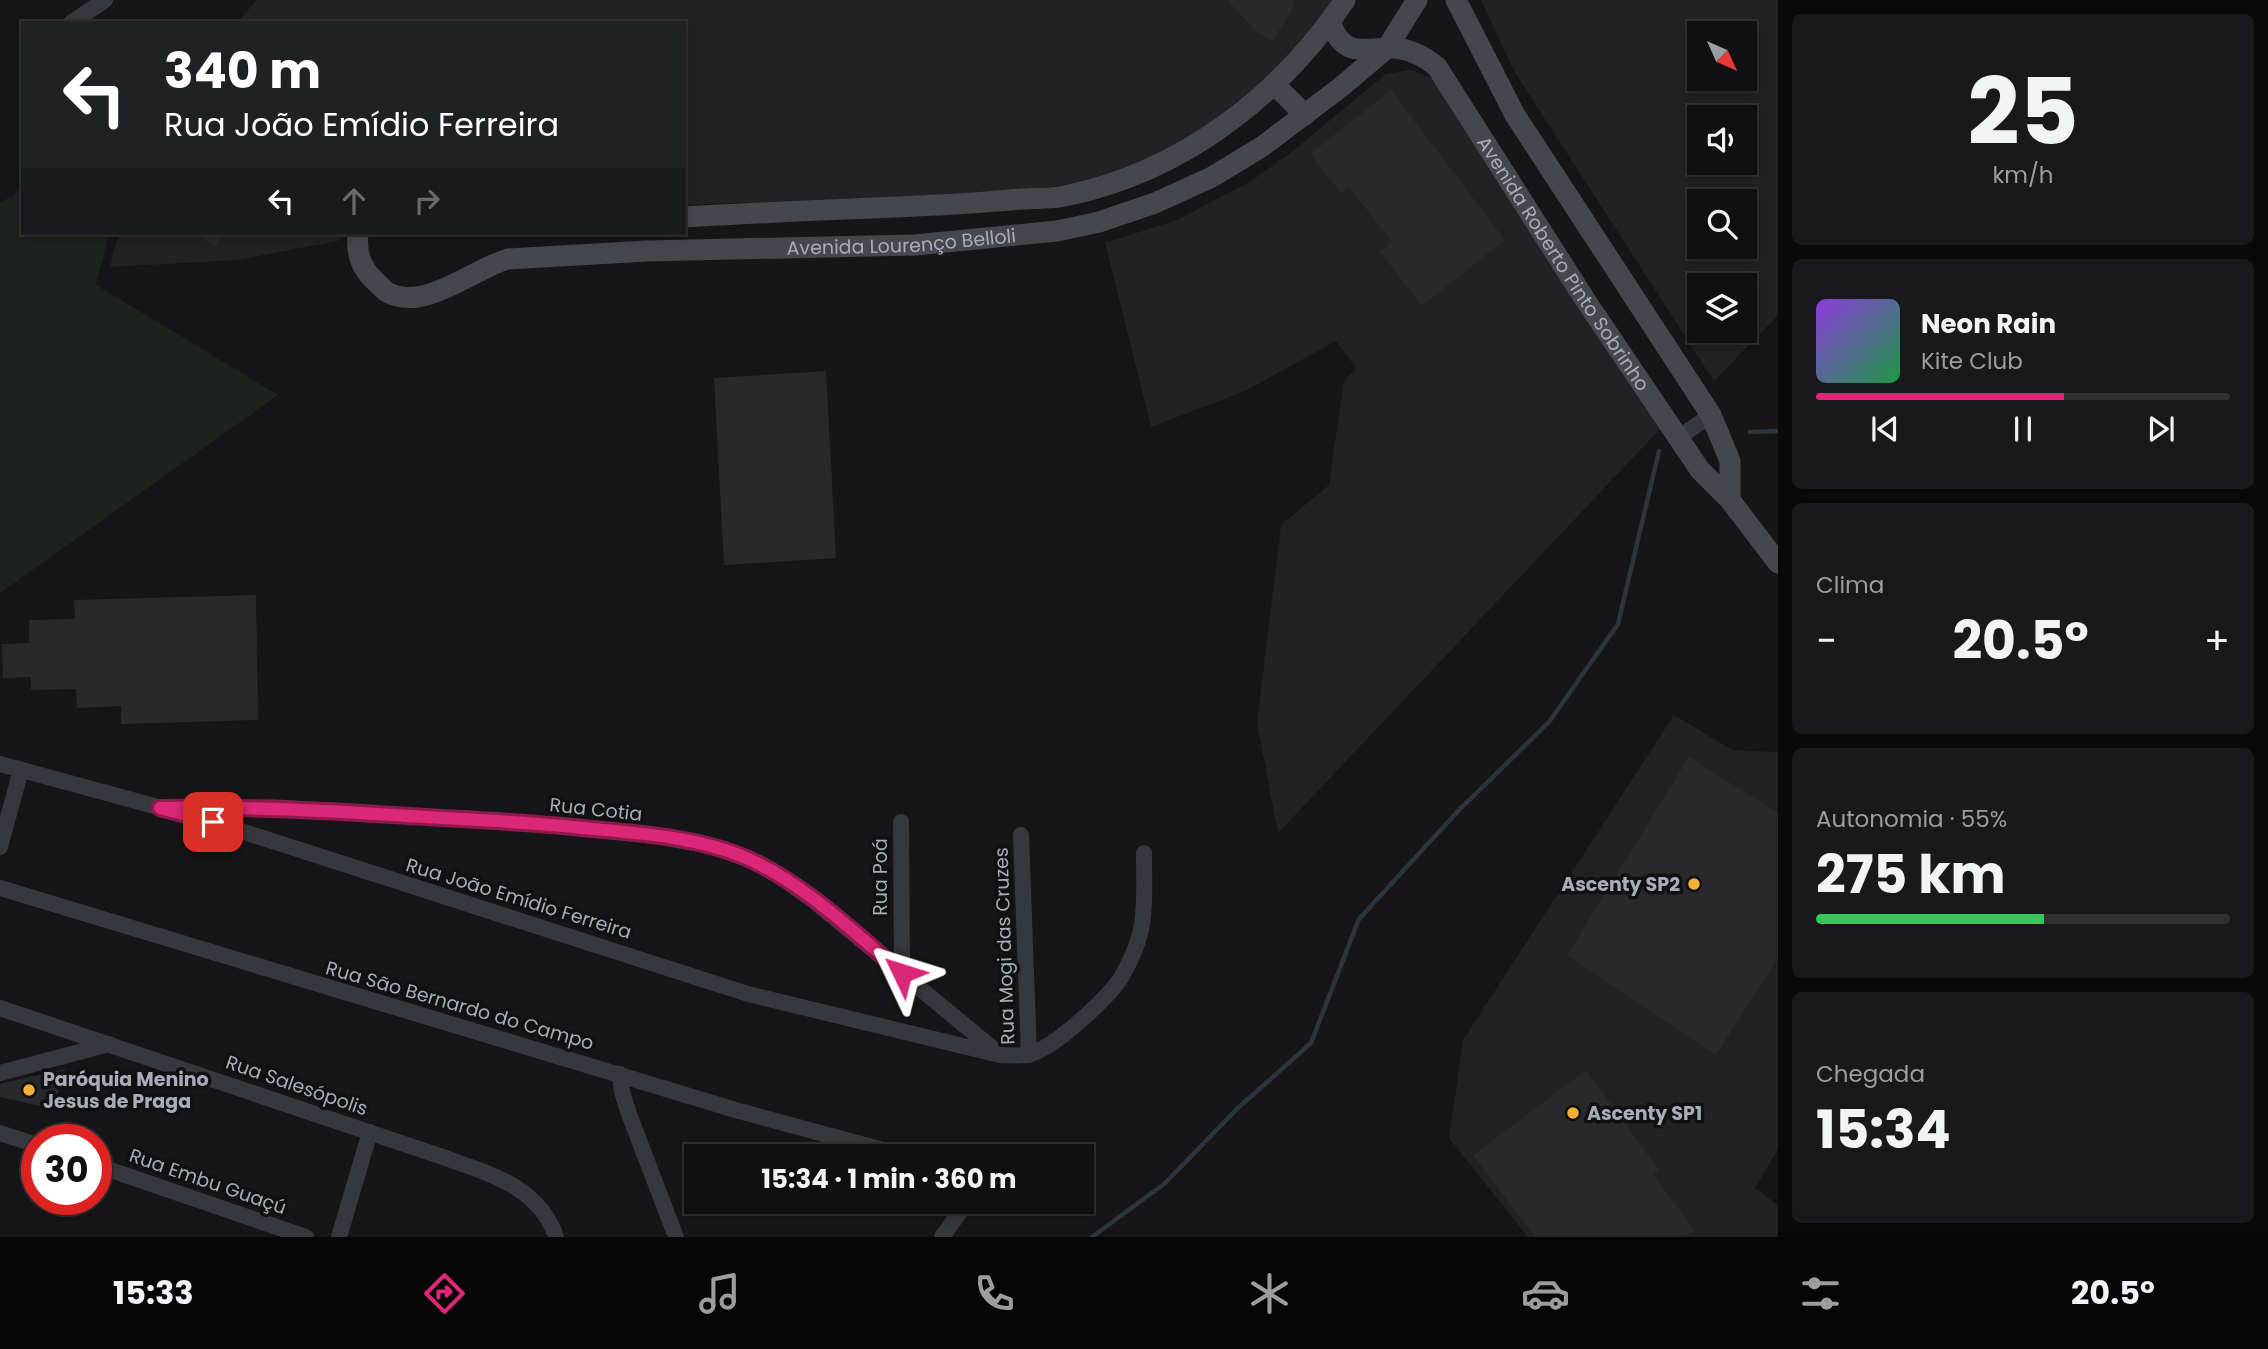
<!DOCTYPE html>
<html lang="pt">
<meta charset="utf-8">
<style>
body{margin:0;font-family:Poppins,sans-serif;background:#19191b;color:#f1f3f6;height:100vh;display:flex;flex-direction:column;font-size:26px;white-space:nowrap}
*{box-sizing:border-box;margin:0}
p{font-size:23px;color:#9c9d9f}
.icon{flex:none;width:38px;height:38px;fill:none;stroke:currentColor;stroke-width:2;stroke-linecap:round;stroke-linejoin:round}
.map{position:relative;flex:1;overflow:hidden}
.drawer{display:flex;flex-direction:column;gap:14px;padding:14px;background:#09090a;width:490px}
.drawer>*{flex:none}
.guide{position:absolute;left:21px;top:21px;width:665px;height:214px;border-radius:0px;box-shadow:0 4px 10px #0003,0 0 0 2px #303032;background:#202124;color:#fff;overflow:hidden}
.needle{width:46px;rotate:135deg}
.controls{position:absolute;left:1687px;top:21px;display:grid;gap:14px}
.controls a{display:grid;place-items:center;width:70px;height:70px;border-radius:0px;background:#101012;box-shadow:0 4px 10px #0003,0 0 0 2px #303032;font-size:35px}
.speed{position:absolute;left:21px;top:1124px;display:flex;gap:14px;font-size:35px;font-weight:700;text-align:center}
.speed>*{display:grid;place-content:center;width:91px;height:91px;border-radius:50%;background:#101012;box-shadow:0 4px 10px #0003,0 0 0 2px #303032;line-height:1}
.speed .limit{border:10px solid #d22;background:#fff;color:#111}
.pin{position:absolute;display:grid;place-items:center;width:60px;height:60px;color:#fff;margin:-30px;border-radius:14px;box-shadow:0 4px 10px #0006}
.me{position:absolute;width:77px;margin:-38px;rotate:311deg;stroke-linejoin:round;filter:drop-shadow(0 0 5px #0008)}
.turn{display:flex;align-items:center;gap:24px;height:147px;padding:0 28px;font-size:32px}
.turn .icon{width:91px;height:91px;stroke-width:2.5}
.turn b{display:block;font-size:49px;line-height:60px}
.lanes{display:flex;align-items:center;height:66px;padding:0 28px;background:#0003;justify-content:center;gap:35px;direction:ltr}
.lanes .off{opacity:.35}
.big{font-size:52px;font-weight:700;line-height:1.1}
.drawer .card{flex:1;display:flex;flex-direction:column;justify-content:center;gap:10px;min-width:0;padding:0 24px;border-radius:10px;background:#19191b}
.drawer .dial{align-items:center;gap:0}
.dial b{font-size:91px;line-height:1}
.song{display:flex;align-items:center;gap:21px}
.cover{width:84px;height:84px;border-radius:10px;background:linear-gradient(135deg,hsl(270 70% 55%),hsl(140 70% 35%))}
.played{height:7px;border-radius:4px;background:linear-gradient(90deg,#db2777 60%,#303032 60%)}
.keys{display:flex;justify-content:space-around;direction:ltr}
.heat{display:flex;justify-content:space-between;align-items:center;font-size:38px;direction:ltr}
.charge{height:10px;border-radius:5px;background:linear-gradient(90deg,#34c759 55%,#303032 0)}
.trip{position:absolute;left:684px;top:1144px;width:410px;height:70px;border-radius:0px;background:#101012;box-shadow:0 4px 10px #0003,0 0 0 2px #303032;font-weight:700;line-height:70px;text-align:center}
.menu{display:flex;height:112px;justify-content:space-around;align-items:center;background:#060607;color:#9c9d9f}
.menu .icon{width:49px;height:49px}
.menu .active{color:#db2777}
.menu b{font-size:32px;color:#f1f3f6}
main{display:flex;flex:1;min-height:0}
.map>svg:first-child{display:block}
.built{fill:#222225;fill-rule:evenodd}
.green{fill:#1c231d}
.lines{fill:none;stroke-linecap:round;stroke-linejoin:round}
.stream{stroke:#2c353c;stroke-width:4.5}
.building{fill:#29292c}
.street{stroke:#37383d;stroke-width:16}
.secondary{stroke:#45474d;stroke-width:21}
.route-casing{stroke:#8e194d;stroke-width:18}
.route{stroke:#db2777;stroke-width:12}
.poi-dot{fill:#f2b134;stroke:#111113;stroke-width:2.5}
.labels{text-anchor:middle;stroke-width:7;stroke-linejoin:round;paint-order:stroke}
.street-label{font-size:19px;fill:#a8adb8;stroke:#111113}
.poi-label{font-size:19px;font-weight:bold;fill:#a8adb8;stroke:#111113;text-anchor:start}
</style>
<main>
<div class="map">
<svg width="1778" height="1237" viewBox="0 0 1778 1237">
<rect width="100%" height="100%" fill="#161618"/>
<path class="built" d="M256,0h1083l-61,74 -73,56 -65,33 -61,20 -70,9 -325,13v-182h-446z
M1481,0h297v315l-64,66 -200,-310zM1699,33h46v46h-46zM1699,117h46v46h-46zM1699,201h46v46h-46zM1699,285h46v46h-46z
M1411,70l28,11 223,346 -384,406 -21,-110 24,-198 48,-40 15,-104 12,-13 -20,-27 -91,50 -94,36 -46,-184 72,-23 74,-39 38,-27 97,-80z
M119,233h226l-7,8 -101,19 -127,7z
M1674,715l58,35 46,2v397l-23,39 23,17v32h-250l-79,-99 14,-98z"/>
<path class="green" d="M23,184v49h86l-13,52 182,110 -278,198v-391l13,-6z"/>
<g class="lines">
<path class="stream" d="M1750,432l28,-1
M1092,1237l72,-53 74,-76 73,-65 48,-124 99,-108 91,-89 69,-98 41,-173"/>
</g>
<path class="building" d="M1227,0h66l1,7 -22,34 -15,-9z
M1391,90l114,150 -83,66 -42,-54 12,-10 -43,-55 -8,6 -31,-39z
M192,233h34l-10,14z
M826,371l10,187 -112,7 -10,-187z
M256,595l2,125 -137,4v-18l-44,2 -1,-19 -45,1v-13l-28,1 -1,-34 27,-1v-23l46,-1 -1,-19z
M1689,757l89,56v145l-62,97 -149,-100z
M65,1069l-12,40 -53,-12v-13z
M1586,1070l73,100 -6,4 41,56 -9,7h-150l-62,-82z"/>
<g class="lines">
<path class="street" d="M71,23l34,-23
M1678,438l33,-23
M0,764l213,58 535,172 252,61c9,0 22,2 31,-1 26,-9 75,-54 90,-76 8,-14 15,-29 19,-44 6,-26 4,-55 4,-81
M180,808l91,-1 274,18 110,11 58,10 33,12 33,18 35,25 183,151
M901,822l1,151
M1021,835l8,220
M0,847l21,-77
M0,888l739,223 170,46
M0,1008l440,148c46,17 99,29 116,81
M0,1073l109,-29
M620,1074l2,18 7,22 47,123
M0,1133l37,12
M96,1165l210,72
M339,1237l31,-105
M942,1237l25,-35"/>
<g class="secondary">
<path d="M1456,0l59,115 196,300 19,46v39"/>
<path id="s1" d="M1330,22c13,33 27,28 57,26 19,-1 36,7 50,19l147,231 116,172 30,30 48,63"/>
<path d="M1274,84l31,31"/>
<path d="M684,217c85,-5 170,-8 254,-12 29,-1 57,-4 85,-6 14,-1 29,0 42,-3 117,-24 214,-99 280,-196"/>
<path id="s2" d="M358,233c-2,19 2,34 17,48 4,3 8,9 12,11 36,21 86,-23 121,-33l138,-8 269,-6 142,-14 42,-9 56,-19 57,-26 51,-31 78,-59 46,-39 30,-48"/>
</g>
</g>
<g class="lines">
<defs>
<path id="route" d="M213,822l-53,-14c78,-2 155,2 233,7 60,4 120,6 180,12 57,6 118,8 171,30 57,24 111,76 158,116"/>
</defs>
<use href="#route" class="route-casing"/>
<use href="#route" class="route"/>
</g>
<g class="poi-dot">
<circle cx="1694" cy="884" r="7"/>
<circle cx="29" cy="1090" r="7"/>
<circle cx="1573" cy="1113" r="7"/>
</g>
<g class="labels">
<g class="street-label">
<text dy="7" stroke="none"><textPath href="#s2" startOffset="593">Avenida Lourenço Belloli</textPath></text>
<text dy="7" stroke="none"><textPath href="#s1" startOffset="359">Avenida Roberto Pinto Sobrinho</textPath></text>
<text transform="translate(596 809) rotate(6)" y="7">Rua Cotia</text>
<text transform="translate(880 877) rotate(-90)" y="7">Rua Poá</text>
<text transform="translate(519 898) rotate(17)" y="7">Rua João Emídio Ferreira</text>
<text transform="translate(1004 946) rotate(-92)" y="7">Rua Mogi das Cruzes</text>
<text transform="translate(460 1005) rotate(16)" y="7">Rua São Bernardo do Campo</text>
<text transform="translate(297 1085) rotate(19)" y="7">Rua Salesópolis</text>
<text transform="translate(208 1181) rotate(19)" y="7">Rua Embu Guaçú</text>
</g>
<g class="poi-label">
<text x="1680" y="891" text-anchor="end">Ascenty SP2</text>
<text x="43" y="1086">Paróquia Menino<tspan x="43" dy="22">Jesus de Praga</tspan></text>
<text x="1587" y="1120">Ascenty SP1</text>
</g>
</g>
</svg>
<div class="controls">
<a><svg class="needle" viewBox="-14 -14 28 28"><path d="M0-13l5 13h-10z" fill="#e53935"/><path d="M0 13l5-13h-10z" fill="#9c9d9f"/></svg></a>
<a><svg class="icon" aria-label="sound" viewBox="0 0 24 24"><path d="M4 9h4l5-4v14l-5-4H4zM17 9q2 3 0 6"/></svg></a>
<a><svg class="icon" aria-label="search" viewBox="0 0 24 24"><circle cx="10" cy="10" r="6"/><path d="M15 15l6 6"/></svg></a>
<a><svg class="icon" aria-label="layers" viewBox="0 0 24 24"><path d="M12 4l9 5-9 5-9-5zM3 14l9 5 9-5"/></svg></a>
</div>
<div class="speed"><div class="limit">30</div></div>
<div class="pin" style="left:213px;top:822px;background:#d93025"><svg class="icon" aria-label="arrive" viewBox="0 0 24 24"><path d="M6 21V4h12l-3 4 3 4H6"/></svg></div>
<svg class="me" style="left:902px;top:973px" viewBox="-20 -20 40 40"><path d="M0-17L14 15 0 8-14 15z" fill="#db2777" stroke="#fff" stroke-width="4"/></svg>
<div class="trip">15:34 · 1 min · 360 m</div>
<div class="guide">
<div class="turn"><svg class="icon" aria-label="left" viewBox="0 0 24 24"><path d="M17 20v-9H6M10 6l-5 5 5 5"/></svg><div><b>340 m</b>Rua João Emídio Ferreira</div></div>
<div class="lanes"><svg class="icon" aria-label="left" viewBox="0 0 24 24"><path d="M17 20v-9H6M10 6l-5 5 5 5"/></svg><svg class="icon off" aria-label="ahead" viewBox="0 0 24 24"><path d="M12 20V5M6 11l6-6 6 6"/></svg><svg class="icon off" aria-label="right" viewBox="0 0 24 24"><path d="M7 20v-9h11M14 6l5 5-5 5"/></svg></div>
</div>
</div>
<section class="drawer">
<div class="card dial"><b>25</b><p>km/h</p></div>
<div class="card">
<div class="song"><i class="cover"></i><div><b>Neon Rain</b><p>Kite Club</p></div></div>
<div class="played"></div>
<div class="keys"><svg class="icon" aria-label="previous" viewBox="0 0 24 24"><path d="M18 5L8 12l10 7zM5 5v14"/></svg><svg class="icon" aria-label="pause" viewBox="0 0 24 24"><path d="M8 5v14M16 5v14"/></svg><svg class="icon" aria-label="next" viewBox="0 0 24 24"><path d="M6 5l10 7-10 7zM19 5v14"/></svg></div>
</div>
<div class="card"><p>Clima</p>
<div class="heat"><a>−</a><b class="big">20.5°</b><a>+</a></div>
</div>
<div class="card"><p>Autonomia · 55%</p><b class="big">275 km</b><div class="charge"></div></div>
<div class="card"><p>Chegada</p><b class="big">15:34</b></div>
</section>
</main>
<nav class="menu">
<b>15:33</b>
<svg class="icon active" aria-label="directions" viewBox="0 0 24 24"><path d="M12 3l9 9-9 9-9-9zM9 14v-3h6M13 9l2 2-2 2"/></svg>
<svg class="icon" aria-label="music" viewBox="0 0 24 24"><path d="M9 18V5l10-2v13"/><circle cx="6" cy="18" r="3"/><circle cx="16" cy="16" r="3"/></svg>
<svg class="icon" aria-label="phone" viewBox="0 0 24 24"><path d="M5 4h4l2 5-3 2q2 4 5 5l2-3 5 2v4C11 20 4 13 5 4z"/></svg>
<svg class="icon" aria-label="climate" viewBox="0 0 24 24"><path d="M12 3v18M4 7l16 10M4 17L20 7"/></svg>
<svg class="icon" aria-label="car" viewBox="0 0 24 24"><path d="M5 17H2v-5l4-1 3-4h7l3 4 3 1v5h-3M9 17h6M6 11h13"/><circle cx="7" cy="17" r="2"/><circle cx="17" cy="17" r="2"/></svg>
<svg class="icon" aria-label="filters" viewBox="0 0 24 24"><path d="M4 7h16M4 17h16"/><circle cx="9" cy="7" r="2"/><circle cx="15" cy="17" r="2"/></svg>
<b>20.5°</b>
</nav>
